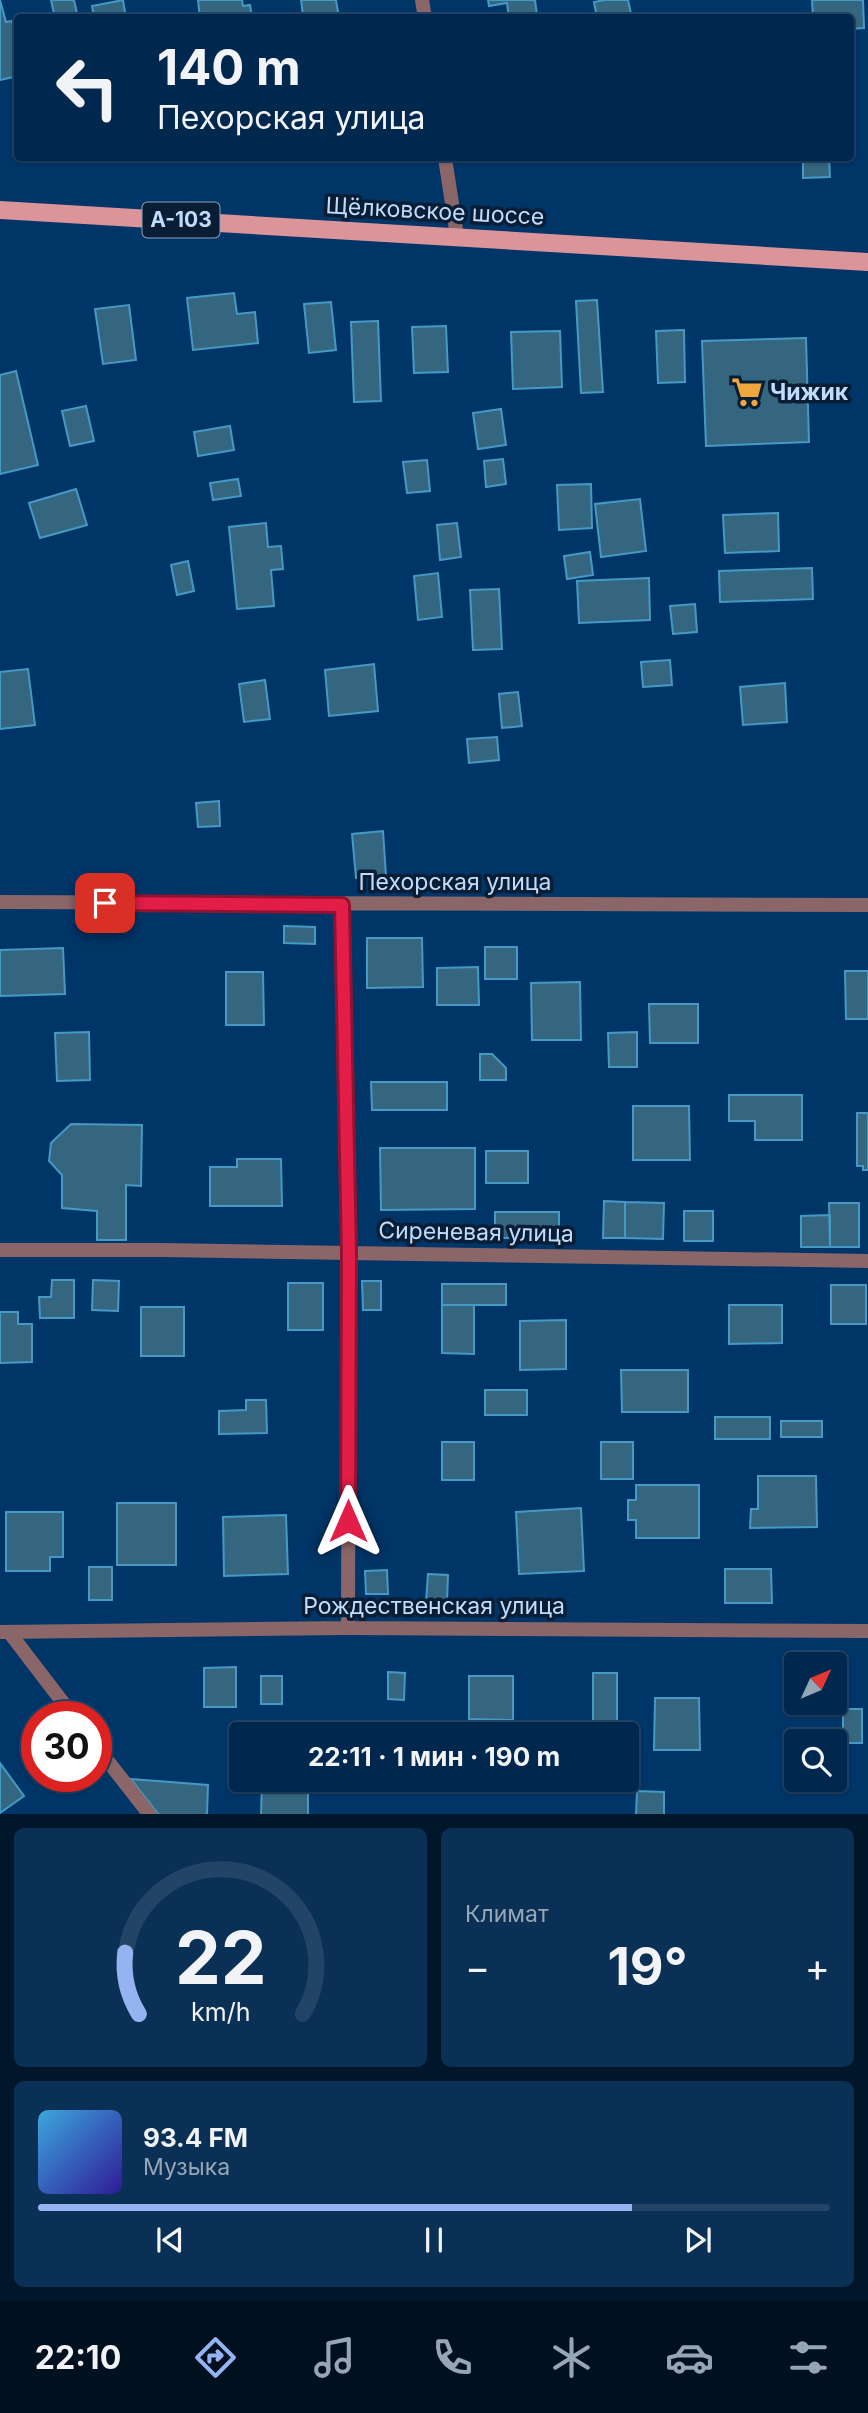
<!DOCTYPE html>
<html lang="ru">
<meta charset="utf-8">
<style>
body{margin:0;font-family:Inter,sans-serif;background:#0a3055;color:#f1f3f6;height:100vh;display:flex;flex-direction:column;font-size:26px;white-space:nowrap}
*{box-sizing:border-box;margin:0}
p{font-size:23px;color:#95a6b6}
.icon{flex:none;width:38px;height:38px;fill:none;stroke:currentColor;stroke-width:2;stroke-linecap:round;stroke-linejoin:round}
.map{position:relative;height:1814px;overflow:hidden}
.sheet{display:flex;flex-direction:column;gap:14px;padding:14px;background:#00162b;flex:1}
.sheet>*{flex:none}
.top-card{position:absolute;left:14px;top:14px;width:840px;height:147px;border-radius:7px;box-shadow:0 2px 5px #0004,0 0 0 2px #246;background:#00284e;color:#f1f3f6;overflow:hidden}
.needle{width:46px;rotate:46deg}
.fabs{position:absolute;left:784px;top:1652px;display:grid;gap:14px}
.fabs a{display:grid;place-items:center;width:63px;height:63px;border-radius:7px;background:#00284e;box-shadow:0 2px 5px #0004,0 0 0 2px #246;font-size:35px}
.speed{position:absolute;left:21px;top:1701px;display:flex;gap:14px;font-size:35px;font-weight:700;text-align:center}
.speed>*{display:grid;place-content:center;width:91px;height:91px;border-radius:50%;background:#00284e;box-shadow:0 2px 5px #0004,0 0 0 2px #246;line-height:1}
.speed .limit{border:10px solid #d22;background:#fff;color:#111}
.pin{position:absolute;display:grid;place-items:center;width:60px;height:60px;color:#fff;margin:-30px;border-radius:14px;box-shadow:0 4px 10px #0006}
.me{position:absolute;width:77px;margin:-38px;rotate:0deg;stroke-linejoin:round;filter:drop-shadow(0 0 5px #0008)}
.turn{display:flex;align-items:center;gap:24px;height:147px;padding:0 28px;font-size:32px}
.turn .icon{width:91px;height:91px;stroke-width:2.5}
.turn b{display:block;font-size:49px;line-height:60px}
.big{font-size:52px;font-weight:700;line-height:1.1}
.sheet .tile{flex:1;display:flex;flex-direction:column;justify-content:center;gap:10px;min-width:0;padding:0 24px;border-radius:10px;background:#0a3055}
.sheet .dial{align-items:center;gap:0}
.dial svg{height:182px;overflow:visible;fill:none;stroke:#246;stroke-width:7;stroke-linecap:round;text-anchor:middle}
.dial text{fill:#f1f3f6;stroke:none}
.song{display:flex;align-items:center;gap:21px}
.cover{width:84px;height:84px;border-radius:10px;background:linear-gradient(135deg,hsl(200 70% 55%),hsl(250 70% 35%))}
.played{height:7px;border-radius:4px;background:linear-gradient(90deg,#95b2f1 75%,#246 75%)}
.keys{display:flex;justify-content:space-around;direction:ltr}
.heat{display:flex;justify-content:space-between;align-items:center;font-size:38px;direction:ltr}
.sheet .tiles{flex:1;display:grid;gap:14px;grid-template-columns:1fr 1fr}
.tile:last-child{grid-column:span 2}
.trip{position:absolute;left:229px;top:1722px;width:410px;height:70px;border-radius:7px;background:#00284e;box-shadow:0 2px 5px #0004,0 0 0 2px #246;font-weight:700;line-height:70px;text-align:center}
.tabs{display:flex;height:112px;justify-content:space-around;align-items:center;background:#00101f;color:#95a6b6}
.tabs .icon{width:49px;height:49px}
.tabs .current{color:#95b2f1}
.tabs b{font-size:32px;color:#f1f3f6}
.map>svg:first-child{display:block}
.building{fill:#34667f;stroke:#459ac5;stroke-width:2}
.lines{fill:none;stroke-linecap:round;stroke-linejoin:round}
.street{stroke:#8a6669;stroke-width:14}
.primary{stroke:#dc949b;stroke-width:18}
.route-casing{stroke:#92132f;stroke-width:18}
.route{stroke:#e11d48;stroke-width:12}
.labels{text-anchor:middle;stroke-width:7;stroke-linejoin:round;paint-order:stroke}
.shield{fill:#091e34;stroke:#8aa3bf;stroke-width:2}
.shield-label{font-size:21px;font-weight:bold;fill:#c1dcfb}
.street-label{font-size:23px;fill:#c1dcfb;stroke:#091e34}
.poi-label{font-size:23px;font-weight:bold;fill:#c1dcfb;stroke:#091e34;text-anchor:start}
</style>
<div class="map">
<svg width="868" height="1815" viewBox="0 0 868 1815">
<rect width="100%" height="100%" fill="#003568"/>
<path class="building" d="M0,0l6,22 6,-1 6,26v29l-18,4z
M51,0h23l4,18h-23z
M123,0l3,18h-32l-2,-12z
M198,0h44l1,6 7,-1 2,13h-52z
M301,0h35l3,18h-52l16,-3z
M488,0h47l2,15 -28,3 -2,-15 -18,3z
M605,0h23l4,18h-35l-3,-16z
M812,0h51l1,28 -14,1v-11h-37z
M803,158h26l1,19 -27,1z
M234,293l3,21 18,-2 3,31 -65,7 -6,-52z
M597,300l6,92 -22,1 -5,-92z
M331,302l5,48 -27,3 -5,-49z
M129,305l7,55 -33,4 -8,-55z
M378,321l3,80 -27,1 -3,-80z
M446,326l2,46 -34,1 -2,-46z
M684,330l1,52 -27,1 -2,-52z
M560,331l2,56 -49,2 -2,-57z
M806,338l3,104 -103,4 -4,-105z
M16,371l22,94 -38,9v-99z
M86,406l8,35 -24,5 -8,-35z
M501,409l5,36 -28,4 -5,-36z
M230,426l4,24 -36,6 -4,-24z
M503,459l3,25 -20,3 -2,-26z
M427,460l3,31 -23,2 -4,-31z
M238,479l3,17 -28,4 -3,-17z
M591,484l1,44 -33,2 -2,-45z
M76,489l11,36 -47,13 -11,-35z
M640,499l6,52 -45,6 -6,-53z
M778,513l1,38 -54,2 -2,-38z
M266,523l2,24 13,-1 2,23 -12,1 3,36 -37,3 -8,-82z
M457,523l4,34 -21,3 -3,-35z
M590,552l3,23 -26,4 -3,-23z
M188,561l6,30 -17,4 -6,-30z
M812,568l1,31 -93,3 -1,-31z
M438,573l4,44 -24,3 -4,-44z
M649,578l1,42 -71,3 -2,-42z
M499,589l3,60 -29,1 -3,-60z
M695,604l2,28 -24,2 -3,-28z
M670,660l2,25 -29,2 -2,-25z
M374,664l4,47 -49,5 -4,-46z
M28,669l7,56 -35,4v-57z
M265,680l5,39 -26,3 -5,-38z
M785,683l2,39 -44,3 -3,-38z
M518,692l4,34 -20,2 -3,-34z
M497,737l2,23 -30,3 -2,-24z
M219,801l1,25 -22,1 -2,-24z
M383,831l3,45 -30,2 -4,-44z
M284,926l31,1v17l-31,-1z
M367,938h55l1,49 -56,1z
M485,947h32v32h-32z
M63,948l2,46 -65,2v-46z
M478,967l1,38h-42v-37z
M845,971h23v48h-22z
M226,972h37l1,53h-38z
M580,982l1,58h-49l-1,-57z
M649,1004h49v39h-48z
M89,1032l1,48 -33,1 -2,-48z
M637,1032v35h-28l-1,-34z
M480,1054h12l14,14v12h-26z
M371,1082h76v28h-75z
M729,1095h73v45h-47v-19h-26z
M633,1106h56l1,54h-57z
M857,1113h11v57h-5v-4h-6z
M71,1124l71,1 -1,61 -15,-1v55h-29v-29l-35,-3v-33l-13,-14 2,-18z
M380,1148h95v61l-94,1z
M486,1151h42v32h-42z
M237,1159h44l1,47h-72v-39h27z
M604,1201l21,1v36h-22z
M625,1202l39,1 -1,36 -38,-1z
M829,1203h30v44h-29z
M684,1211h29v30h-29z
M495,1212h64v26h-64z
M830,1215v32h-29v-31z
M52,1280h22v38h-34l-1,-21h12z
M93,1280l26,1 -1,30 -26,-1z
M362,1281h19v29h-18z
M288,1283h35v47h-35z
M442,1284h64v21h-64z
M831,1285h35v39h-35z
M442,1305h32v49l-32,-1z
M729,1305h53v38l-53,1z
M141,1307h43v49h-43z
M0,1312h18v12h14v38l-32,1z
M566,1320v49l-46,1v-49z
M621,1370h67v42h-66z
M485,1390h42v25h-42z
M246,1400h20l1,33 -48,1v-23l27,-1z
M715,1417h55v22h-55z
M781,1421h41v16h-41z
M442,1442h32v38h-32z
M601,1442h32v37h-32z
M758,1476h58l1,51 -67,1 1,-19h7z
M636,1485h63v53h-63v-18h-8v-20h8z
M117,1503h59v62h-59z
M581,1508l3,63 -65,3 -3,-62z
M6,1512h57v45h-13v14h-44z
M286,1515l2,59 -64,2 -1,-59z
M89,1567h23v33h-23z
M725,1569h46l1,34h-47z
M387,1570l1,24h-22l-1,-23z
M428,1574l20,1 -1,28 -21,-1z
M236,1667v40h-32v-39z
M388,1672l17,1 -1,27 -16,-1z
M593,1673h24v58h-24z
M261,1676h21v28h-21z
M469,1676h44v44l-44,-1z
M655,1698h44l1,52h-46z
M843,1709h19v34h-19z
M542,1721l28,1v12h-28z
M0,1763l24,33 -24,17z
M131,1779l77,6 -1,30h-48z
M262,1780h29v3h17v32h-47z
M413,1780h24v8h-24z
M542,1780h28v8h-28z
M637,1791l27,1v23h-28z"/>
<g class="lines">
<path class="street" d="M422,0l3,18
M445,158l12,78
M0,902l868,3
M343,905l6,348 -1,375
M0,1250h161l707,11
M0,1632l348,-4 520,3
M9,1632l65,85
M96,1746l54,69"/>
<path class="primary" d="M0,210l868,52"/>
</g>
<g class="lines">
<defs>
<path id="route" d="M105,903l237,2 7,348 -1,268"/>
</defs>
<use href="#route" class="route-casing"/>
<use href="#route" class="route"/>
</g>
<defs>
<symbol id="supermarket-bare" viewBox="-9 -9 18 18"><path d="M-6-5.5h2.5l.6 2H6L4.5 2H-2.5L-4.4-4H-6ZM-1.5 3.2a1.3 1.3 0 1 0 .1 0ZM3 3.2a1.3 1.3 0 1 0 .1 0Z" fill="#efa73d" stroke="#091e34" stroke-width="2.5" paint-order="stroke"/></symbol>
</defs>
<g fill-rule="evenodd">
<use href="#supermarket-bare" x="725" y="370" width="44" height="44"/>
</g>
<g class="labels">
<rect class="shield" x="142.5" y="202.5" width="77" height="35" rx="5"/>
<g class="shield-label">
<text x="181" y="227">А-103</text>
</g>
<g class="street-label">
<text transform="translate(435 211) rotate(3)" y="8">Щёлковское шоссе</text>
<text x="455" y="890">Пехорская улица</text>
<text transform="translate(476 1232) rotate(1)" y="8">Сиреневая улица</text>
<text x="434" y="1614">Рождественская улица</text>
</g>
<g class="poi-label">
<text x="770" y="400">Чижик</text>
</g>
</g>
</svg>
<div class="fabs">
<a><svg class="needle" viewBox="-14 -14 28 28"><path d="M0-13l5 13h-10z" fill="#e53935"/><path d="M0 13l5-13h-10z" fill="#95a6b6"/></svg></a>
<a><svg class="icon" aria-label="search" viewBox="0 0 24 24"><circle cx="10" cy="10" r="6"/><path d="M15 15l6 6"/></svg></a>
</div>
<div class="speed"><div class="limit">30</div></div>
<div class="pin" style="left:105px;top:903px;background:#d93025"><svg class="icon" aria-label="arrive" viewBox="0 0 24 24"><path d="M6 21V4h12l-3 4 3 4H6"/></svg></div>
<svg class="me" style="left:348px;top:1521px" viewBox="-20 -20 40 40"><path d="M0-17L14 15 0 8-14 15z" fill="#e11d48" stroke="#fff" stroke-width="4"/></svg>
<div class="trip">22:11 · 1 мин · 190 m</div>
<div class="top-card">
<div class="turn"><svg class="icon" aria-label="left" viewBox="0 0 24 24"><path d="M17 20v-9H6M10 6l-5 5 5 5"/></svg><div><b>140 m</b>Пехорская улица</div></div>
</div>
</div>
<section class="sheet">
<div class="tiles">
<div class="tile dial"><svg viewBox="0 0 100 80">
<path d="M14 69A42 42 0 1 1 86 69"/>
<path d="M14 69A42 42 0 0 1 8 42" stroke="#95b2f1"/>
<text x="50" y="56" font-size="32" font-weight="700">22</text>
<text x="50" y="72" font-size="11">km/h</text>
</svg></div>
<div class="tile"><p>Климат</p>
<div class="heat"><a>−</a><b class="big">19°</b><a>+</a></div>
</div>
<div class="tile">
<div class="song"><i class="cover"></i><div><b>93.4 FM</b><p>Музыка</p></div></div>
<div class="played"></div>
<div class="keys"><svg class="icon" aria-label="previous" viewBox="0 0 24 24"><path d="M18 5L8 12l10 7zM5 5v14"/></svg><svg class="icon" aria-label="pause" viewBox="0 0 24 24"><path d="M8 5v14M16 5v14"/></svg><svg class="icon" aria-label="next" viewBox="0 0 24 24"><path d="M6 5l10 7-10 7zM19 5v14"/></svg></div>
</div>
</div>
</section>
<nav class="tabs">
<b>22:10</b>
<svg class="icon current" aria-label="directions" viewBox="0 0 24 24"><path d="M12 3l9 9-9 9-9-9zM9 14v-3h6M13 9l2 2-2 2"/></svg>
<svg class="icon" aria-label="music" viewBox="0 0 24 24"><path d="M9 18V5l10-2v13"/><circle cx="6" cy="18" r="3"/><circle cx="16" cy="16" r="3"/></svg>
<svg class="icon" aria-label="phone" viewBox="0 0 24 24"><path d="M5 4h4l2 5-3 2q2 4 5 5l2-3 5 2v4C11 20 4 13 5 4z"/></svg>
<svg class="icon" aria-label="climate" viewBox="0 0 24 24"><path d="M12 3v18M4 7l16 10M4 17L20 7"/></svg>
<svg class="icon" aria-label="car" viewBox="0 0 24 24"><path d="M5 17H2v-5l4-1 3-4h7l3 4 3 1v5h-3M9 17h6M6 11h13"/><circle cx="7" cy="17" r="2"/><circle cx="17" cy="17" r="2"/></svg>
<svg class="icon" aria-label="filters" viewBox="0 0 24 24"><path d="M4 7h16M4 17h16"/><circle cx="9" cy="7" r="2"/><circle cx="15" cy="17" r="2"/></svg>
</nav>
